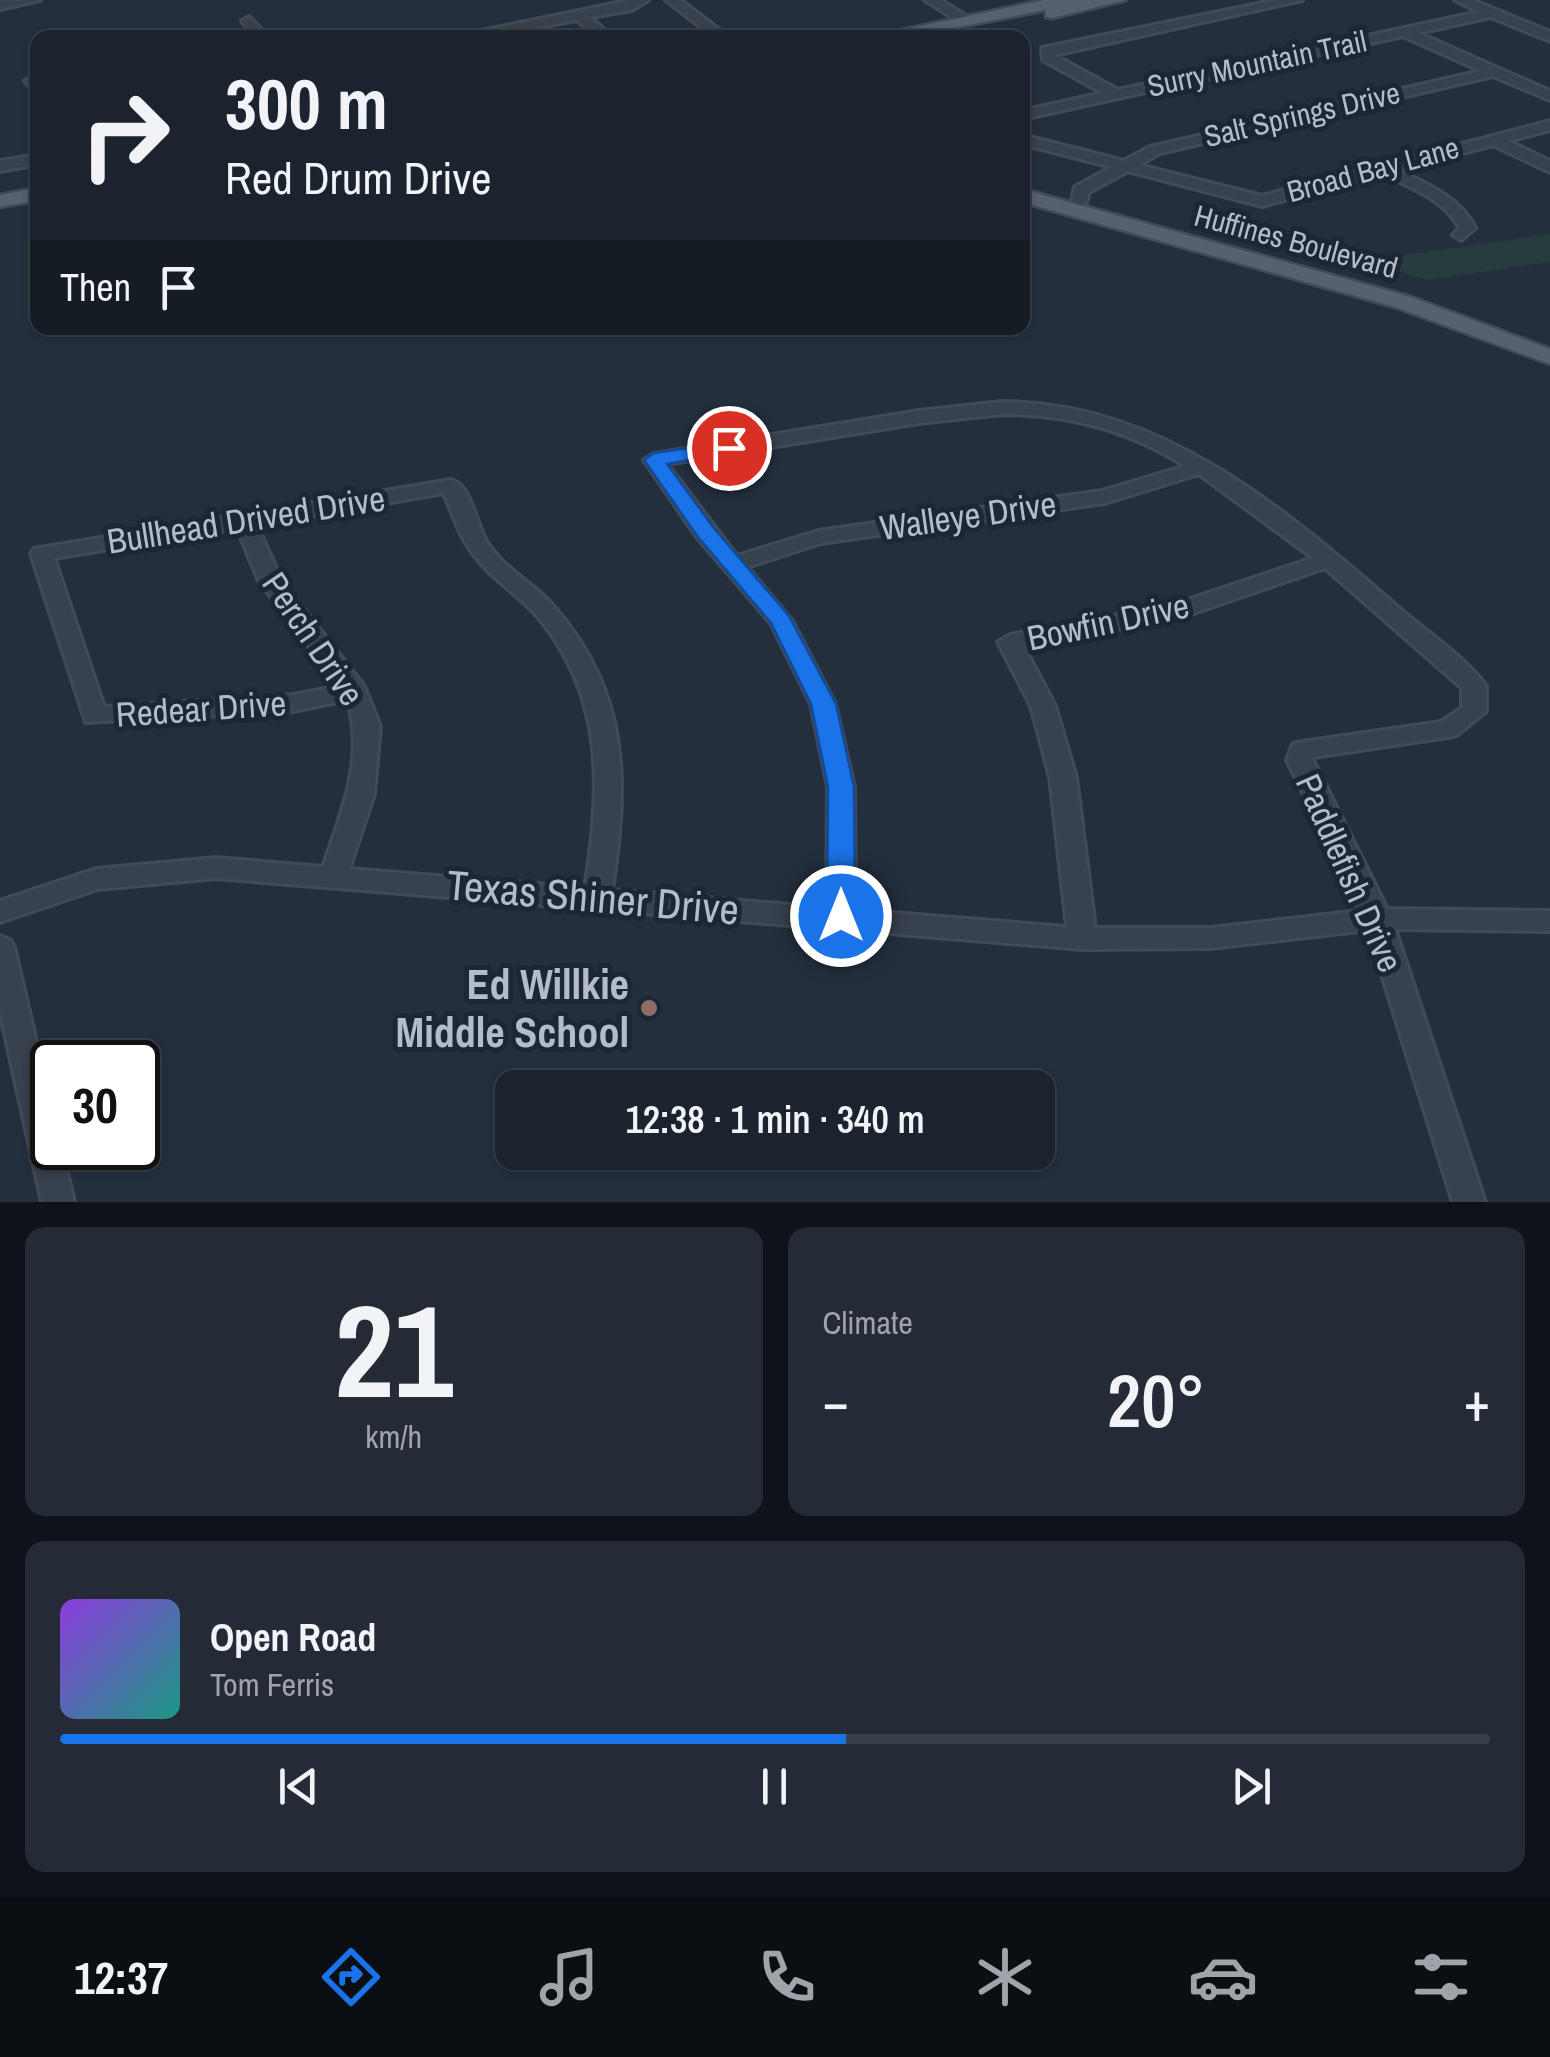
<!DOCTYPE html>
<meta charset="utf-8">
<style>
body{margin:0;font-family:"Archivo Narrow",sans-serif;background:#242b36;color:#f1f3f6;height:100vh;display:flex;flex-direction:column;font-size:38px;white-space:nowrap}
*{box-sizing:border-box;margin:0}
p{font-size:32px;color:#a0a4aa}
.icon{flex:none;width:55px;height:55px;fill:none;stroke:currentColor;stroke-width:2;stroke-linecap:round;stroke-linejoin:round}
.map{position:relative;height:1202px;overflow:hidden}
.drawer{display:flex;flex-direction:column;gap:25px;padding:25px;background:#0f1319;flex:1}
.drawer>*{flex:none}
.top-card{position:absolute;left:30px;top:30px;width:1000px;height:305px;border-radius:20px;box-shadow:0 2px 8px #0004,0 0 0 2px #39404a;background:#1b232e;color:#f1f3f6;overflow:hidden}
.speed{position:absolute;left:30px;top:1040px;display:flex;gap:20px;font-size:50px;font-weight:700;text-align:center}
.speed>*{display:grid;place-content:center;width:130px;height:130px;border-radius:50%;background:#1b232e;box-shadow:0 2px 8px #0004,0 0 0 2px #39404a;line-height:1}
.speed .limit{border:5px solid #111;border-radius:15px;background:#fff;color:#111}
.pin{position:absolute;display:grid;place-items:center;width:85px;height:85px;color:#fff;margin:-42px;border:5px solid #fff;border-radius:50%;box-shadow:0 2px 10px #0007}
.me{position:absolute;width:110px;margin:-55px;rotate:0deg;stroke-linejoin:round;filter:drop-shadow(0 0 8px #0008)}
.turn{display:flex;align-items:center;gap:35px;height:210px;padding:0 30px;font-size:45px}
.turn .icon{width:130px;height:130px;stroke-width:2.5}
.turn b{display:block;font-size:70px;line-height:85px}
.then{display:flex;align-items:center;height:95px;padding:0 30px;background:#0003;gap:20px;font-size:38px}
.big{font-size:75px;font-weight:600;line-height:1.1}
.drawer .card{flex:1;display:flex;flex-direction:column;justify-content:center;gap:15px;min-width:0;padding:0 35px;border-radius:20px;background:#242b36}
.drawer .dial{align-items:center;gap:0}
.dial b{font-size:130px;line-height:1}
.song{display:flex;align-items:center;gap:30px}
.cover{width:120px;height:120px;border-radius:15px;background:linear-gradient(135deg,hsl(270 70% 55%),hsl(170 70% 35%))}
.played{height:10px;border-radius:5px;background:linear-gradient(90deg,#1a73e8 55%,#39404a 55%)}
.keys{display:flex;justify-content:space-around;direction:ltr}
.heat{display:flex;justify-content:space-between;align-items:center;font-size:55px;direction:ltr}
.drawer .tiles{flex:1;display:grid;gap:25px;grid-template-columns:1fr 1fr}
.card:last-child{grid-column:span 2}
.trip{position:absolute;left:495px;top:1070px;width:560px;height:100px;border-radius:20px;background:#1b232e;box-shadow:0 2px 8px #0004,0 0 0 2px #39404a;font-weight:600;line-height:100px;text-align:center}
.menu{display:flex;height:160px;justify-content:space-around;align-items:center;background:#0b0e12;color:#a0a4aa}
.menu .icon{width:70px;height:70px}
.menu .active{color:#1a73e8}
.menu b{font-size:45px;color:#f1f3f6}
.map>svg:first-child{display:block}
.green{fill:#263c3f}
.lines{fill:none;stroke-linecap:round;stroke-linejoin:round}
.minor-casing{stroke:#414a57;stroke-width:6}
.major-casing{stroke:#414a57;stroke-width:5}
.minor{fill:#38414e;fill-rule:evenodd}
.major{fill:#56606e;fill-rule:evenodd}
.route{fill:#1a73e8;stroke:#114b97;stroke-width:2.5}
.education-dot{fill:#8d6e63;stroke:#1d2633;stroke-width:4}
.labels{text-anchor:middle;stroke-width:10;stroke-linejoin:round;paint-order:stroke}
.far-street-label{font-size:30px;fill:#b4bcc9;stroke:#1d2633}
.street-label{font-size:35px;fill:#b4bcc9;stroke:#1d2633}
.near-street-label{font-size:42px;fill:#b4bcc9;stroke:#1d2633}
.near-poi-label{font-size:42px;font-weight:bold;fill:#b4bcc9;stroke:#1d2633;text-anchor:end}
</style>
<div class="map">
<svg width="1550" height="1202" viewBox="0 0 1550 1202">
<rect width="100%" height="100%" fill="#242f3e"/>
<path class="green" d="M1550,234v28l-123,18 -64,-19z"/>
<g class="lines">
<defs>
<path id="minor" d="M40,0l-40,9v-8z
M632,0h16l-16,10 -42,7 23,21h-15l-21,-18 -99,18h-31z
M666,0h14l50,38h-15z
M925,0h15l33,20 -12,3z
M1277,0h25l-248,55 64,35 361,-78 -24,-12h17l78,32v9l-59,-24 -73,16 132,58v9l-57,-24 -333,77 -21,12 123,31 288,-75v9l-42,11 42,20v11l-57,-27 -95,25c29,14 63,28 77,58l-14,12 -8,-5 6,-7c-13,-28 -51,-42 -76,-54l-121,32 -134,-35 -39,21 -3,11 -6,2 -8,-5 3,-13 37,-20 -90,-23v-9l102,26 26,-14 331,-76 -78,-35 -381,83v-8l81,-18 -60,-33 -1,-12z
M249,17l20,21h-13l-14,-17z
M32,77l6,2v16l-13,-14z
M38,155v9l-38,7v-10z
M1002,402c159,0 284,108 398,207 28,24 65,48 86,77v25l-29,24 -9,2 -135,20v3l74,149 163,2v20l-155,-2 90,273h-32l-85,-272 -157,18 -129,1 -866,-71 -118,11 -98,33v-21l96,-32 120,-11 107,9c18,-53 43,-111 24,-167l-53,11 -208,11 -55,-168 3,-5 417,-69c21,5 25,47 37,64 17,26 47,40 67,64 75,87 73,174 57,282l215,18 1,-121 -17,-83 -40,-81 -74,-86 -53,-77 10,-6 265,-43zM1002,414c66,0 127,16 183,52l-83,25 -284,40 -81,25 -70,-92 252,-41zM1199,474l114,84 -141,47 -162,30 -12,7 33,64 19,71 17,150 -212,-17 -1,-123 -19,-83 -43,-83 -45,-54 74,-24 284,-40zM444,493c10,24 17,48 35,68 18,22 43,36 61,58 65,80 61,172 45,269l-236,-19 25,-75 6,-68 -16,-40 -83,-106 -24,-55zM237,528l22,53 81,105 -46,9 -190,12 -50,-149zM1325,568l137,120v20l-21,14 -139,20 -9,2 -6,16 73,151 -149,17h-116l-19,-151 -21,-71 -31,-59 161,-31z
M0,936l10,4 4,7 38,163v38h9l13,54h-32l-42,-191z"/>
<path id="major" d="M1044,0h82l-74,18 -6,-1v-7l-143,28h-39z
M38,188v12l-38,7v-12z
M1022,189l389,108 139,52v15l-155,-57 -373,-105z"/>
</defs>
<use href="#minor" class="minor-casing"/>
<use href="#major" class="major-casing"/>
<use href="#minor" class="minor"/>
<use href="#major" class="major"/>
</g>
<path class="route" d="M729,442l10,6 -3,4 -69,12 46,63 76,89 47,88 18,83 1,129 -14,11 -14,-11 1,-129 -17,-83 -40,-81 -73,-86 -54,-77 10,-7z"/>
<circle class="education-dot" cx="649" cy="1008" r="10"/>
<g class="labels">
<g class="far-street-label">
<text transform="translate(1257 64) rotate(-12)" y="10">Surry Mountain Trail</text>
<text transform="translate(1302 115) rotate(-13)" y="10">Salt Springs Drive</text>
<text transform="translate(1373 170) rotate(-15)" y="10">Broad Bay Lane</text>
<text transform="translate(1296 242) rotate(15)" y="10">Huffines Boulevard</text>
</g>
<g class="street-label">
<text transform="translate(968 516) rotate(-8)" y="12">Walleye Drive</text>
<text transform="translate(246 520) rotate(-9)" y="12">Bullhead Drived Drive</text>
<text transform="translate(1108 622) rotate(-12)" y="12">Bowfin Drive</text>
<text transform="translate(313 639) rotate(56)" y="12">Perch Drive</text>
<text transform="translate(201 709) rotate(-4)" y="12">Redear Drive</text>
<text transform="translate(1349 873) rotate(66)" y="12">Paddlefish Drive</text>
</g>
<g class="near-street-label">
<text transform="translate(593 897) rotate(5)" y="15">Texas Shiner Drive</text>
</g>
<g class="near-poi-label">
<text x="629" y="999">Ed Willkie<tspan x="629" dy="48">Middle School</tspan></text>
</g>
</g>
</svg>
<div class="speed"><div class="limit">30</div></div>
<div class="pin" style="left:729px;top:448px;background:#d93025"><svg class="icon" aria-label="arrive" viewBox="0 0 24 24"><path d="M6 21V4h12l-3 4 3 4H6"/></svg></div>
<svg class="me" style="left:841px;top:916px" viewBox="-20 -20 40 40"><circle r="17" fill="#1a73e8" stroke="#fff" stroke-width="3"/><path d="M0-11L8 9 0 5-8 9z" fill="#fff"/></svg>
<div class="trip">12:38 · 1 min · 340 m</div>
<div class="top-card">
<div class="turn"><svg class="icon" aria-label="right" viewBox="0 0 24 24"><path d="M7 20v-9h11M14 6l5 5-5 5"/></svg><div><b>300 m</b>Red Drum Drive</div></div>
<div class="then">Then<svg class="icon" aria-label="arrive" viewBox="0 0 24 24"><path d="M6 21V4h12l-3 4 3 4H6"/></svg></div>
</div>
</div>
<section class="drawer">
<div class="tiles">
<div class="card dial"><b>21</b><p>km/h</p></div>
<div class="card"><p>Climate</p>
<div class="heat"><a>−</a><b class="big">20°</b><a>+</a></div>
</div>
<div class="card">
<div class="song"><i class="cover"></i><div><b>Open Road</b><p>Tom Ferris</p></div></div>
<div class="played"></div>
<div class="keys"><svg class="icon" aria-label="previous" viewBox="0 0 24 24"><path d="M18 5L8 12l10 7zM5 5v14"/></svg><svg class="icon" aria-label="pause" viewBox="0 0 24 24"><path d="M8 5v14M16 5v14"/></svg><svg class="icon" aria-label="next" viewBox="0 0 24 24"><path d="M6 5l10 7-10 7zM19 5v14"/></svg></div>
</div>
</div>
</section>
<nav class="menu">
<b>12:37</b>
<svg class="icon active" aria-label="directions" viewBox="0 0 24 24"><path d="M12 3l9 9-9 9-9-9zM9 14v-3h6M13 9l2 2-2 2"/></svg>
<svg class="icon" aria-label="music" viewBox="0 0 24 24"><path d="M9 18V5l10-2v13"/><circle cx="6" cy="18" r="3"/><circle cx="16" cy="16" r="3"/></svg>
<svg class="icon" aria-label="phone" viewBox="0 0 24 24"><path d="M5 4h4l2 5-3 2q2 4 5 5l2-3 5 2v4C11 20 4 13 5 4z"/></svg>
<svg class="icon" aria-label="climate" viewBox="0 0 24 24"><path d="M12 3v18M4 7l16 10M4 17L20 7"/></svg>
<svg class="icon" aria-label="car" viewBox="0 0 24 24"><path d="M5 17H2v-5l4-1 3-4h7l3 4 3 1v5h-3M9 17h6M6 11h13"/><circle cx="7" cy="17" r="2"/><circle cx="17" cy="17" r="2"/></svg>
<svg class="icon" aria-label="filters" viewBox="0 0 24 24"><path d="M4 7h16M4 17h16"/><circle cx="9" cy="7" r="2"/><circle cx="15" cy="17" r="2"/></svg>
</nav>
